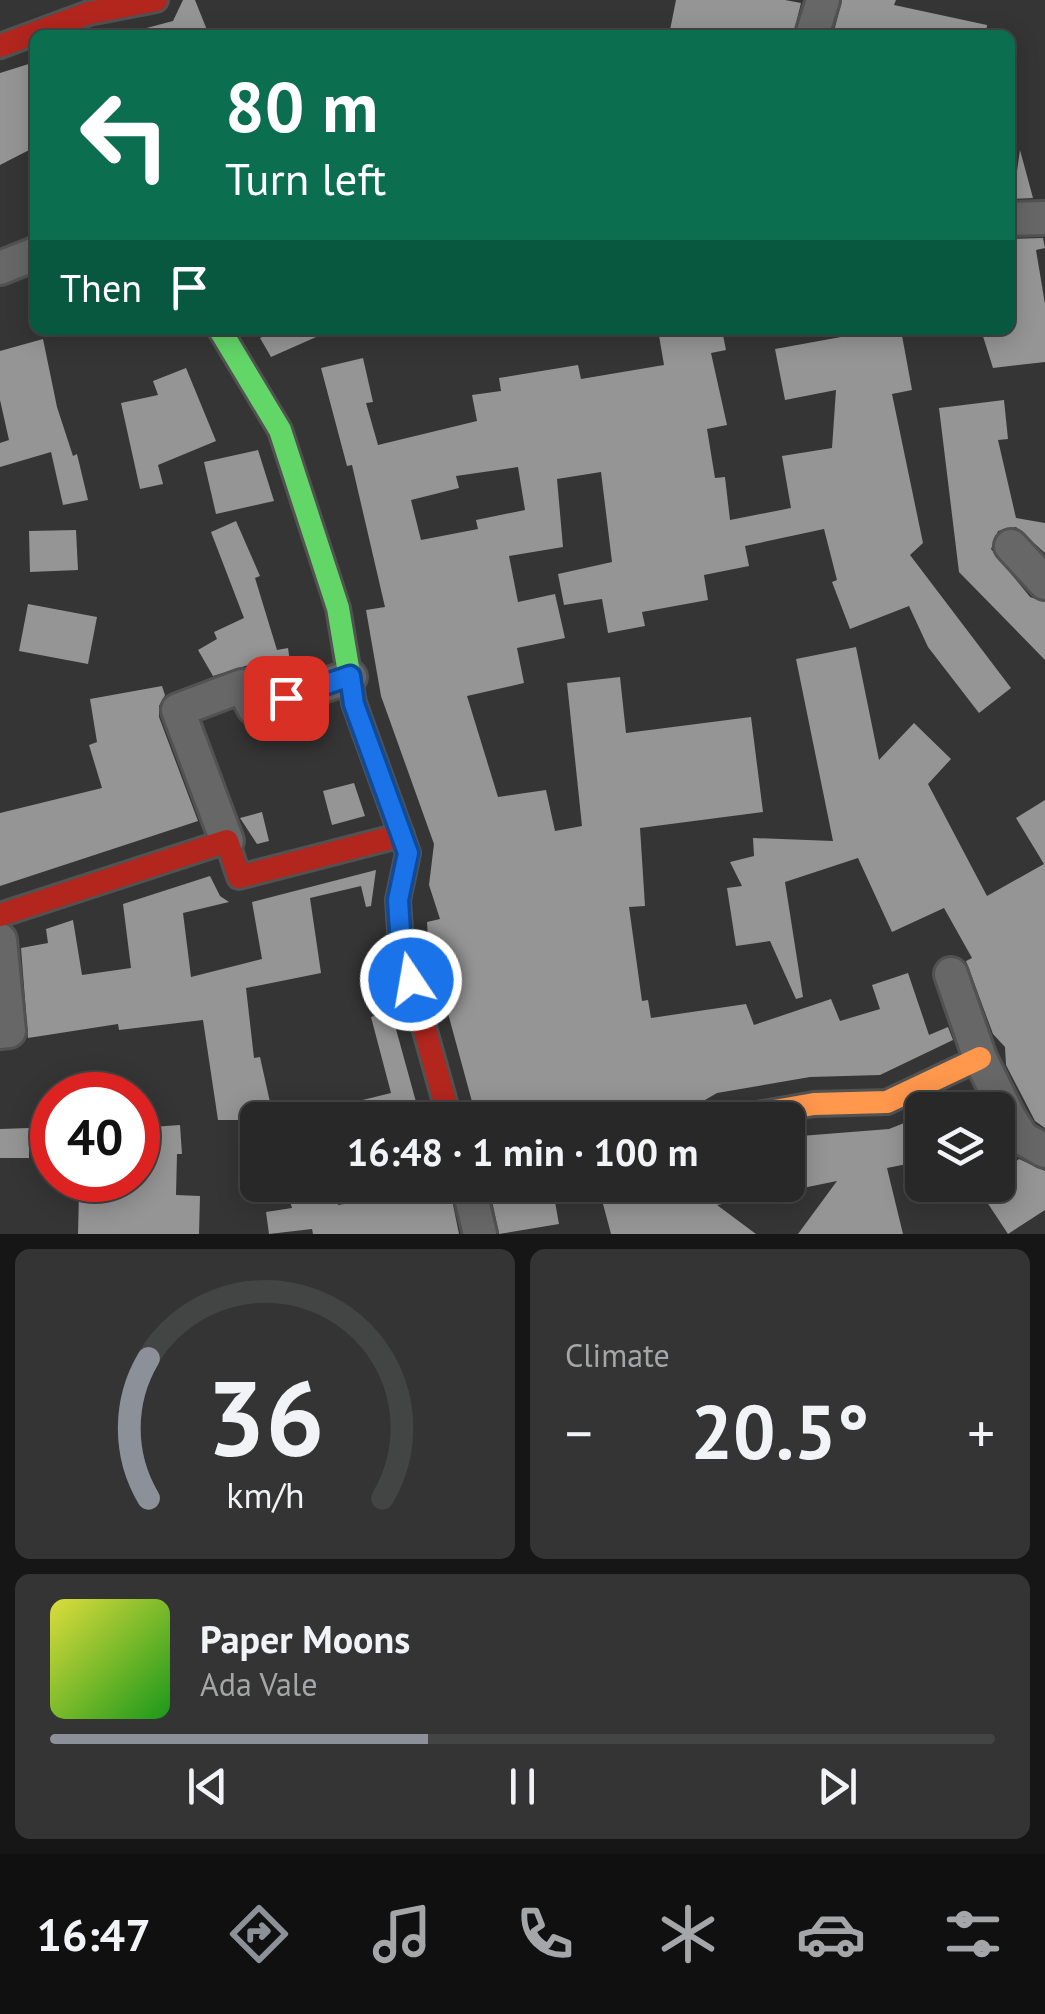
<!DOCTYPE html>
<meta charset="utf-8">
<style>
body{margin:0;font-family:"PT Sans",sans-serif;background:#333433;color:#f1f3f6;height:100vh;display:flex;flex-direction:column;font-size:38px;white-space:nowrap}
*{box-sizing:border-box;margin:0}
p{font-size:32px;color:#a4a6a7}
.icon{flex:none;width:55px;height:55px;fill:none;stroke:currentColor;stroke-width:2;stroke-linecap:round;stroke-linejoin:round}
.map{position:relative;height:1234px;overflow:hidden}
.details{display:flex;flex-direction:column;gap:15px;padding:15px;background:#151615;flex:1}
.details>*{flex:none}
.hud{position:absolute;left:30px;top:30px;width:985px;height:305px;border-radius:15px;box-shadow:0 5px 25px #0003,0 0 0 2px #434444;background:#0b6e4f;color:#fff;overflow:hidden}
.fabs{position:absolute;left:905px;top:1092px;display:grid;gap:20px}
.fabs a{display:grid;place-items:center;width:110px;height:110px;border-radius:15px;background:#272827;box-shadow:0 5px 25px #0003,0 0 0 2px #434444;font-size:50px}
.speed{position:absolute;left:30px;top:1072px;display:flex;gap:20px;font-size:50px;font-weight:700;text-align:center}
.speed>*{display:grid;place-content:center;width:130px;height:130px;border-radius:50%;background:#272827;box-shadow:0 5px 25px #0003,0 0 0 2px #434444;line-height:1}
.speed .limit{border:15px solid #d22;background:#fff;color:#111}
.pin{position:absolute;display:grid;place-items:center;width:85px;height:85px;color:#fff;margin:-42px;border-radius:20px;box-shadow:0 5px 15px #0006}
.me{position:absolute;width:110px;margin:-55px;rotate:348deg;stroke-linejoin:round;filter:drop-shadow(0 0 8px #0008)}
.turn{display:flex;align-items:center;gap:35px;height:210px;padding:0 30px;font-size:45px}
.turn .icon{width:130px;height:130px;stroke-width:2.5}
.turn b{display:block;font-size:70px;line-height:85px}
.then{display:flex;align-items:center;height:95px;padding:0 30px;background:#0003;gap:20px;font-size:38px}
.big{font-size:75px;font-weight:700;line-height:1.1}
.details .widget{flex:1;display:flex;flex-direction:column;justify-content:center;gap:15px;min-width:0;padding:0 35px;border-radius:15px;background:#333433}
.details .dial{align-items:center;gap:0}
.dial svg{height:260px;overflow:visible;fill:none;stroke:#434444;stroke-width:7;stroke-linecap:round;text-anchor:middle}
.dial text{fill:#f1f3f6;stroke:none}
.song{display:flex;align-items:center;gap:30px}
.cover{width:120px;height:120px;border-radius:15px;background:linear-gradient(135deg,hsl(60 70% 55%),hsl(120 70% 35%))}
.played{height:10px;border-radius:5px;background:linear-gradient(90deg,#8c9099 40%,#434444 40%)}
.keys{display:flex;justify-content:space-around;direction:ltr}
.heat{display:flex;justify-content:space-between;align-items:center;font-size:55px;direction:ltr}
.details .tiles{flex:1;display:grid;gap:15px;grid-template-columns:1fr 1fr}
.widget:last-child{grid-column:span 2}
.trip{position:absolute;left:240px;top:1102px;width:565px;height:100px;border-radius:15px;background:#272827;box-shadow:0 5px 25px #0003,0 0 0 2px #434444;font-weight:700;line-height:100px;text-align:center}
.dock{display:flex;height:160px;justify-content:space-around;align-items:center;background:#101010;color:#a4a6a7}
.dock .icon{width:70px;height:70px}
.dock .current{color:#8c9099}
.dock b{font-size:45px;color:#f1f3f6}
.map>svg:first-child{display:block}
.building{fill:#949594;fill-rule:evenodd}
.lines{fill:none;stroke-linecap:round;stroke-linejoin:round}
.street-casing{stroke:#515251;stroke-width:38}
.fast-casing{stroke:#515251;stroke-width:28}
.slow-casing{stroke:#515251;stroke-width:28}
.jam-casing{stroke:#515251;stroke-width:28}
.street{stroke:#666766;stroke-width:32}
.fast{stroke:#63d668;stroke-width:22}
.slow{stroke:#ff974d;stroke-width:22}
.jam{stroke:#b3261e;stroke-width:22}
.route-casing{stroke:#114b97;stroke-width:25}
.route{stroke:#1a73e8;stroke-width:18}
</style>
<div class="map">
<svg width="1045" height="1234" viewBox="0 0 1045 1234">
<rect width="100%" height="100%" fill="#343534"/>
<path class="building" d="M183,0h12l14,35h-89l53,-14z
M676,0h109l16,3 -8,32h-124z
M842,0h54l-2,5 93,20 -1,10h-153z
M35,62v85l-35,18v-92z
M1020,150l13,48 -20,1z
M1043,238l2,10 -9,2 9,54v58l-52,6 -12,-38h29v-91z
M278,330h54l-61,27 -11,-19z
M658,330h64l4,20 -15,3 16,72 -20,4 8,49 10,-1 5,43 61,-12 -9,-52 50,-8 4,-58 -51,10 -10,-51 66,-12 -1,-7h61l11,60 -20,4 31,149 -13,12 101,133 -32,25 -51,-66 -19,-41 -59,23 -18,-47 5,-2 -13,-51 -79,17 4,20 -45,9 4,25 -66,12 3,14 -37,7 -6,-34 -38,6 -6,-31 54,-12 -11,-90 -44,7 6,68 -54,9 9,46 37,-8 10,44 -48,10 7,35 -57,13 31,101 48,-7 9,41 27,-5 -15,-143 53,-6 6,56 125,-16 12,95 -123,16 5,78 -16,1 13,94 6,-1 3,18 95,-14 8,21 77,-26 9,22 40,-12 -8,-24 36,-12 21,62 19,-8 5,13 -73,35 -70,2 -93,16 -12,7 -8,16 -220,4 -49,-180 -1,-18 13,-3 -11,-34 5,-41 -53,-148 -15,-86 19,-3 -33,-142 -5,1 -26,-98 42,-10 10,44 -7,1 12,42 99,-24 -5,-26 29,-4 -2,-13 79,-13 3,14 83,-14zM518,467l7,43 -49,10 2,9 -57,11 -10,-40 48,-12 -3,-12z
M43,339l14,68 16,49 4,-2 11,46 -25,5 -12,-53 -51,15v-24l9,-3 -9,-40v-49z
M186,368l30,73 -58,24 5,19 -23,5 -19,-86 37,-8 -5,-14z
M1004,400l4,39 -10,1 18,78 29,5v30l-29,-26 -18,4 -7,18 39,48 15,5v58l-86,-88 -20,-164z
M258,450l16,51 -58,13 -12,-52z
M236,521l24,55 -5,2 22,72 11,-2 4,27 -28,9 -9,-21 -42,13 -15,-26 19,-11 -3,-7 30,-14 -33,-86z
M76,530l2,40 -48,2 -1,-41z
M28,604l69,13 -9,47 -69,-13z
M856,647l23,113 35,-37 37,36 -23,25 59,112 57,-32 -28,-46 29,-18v328l-10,-7 -29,-56 -1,-18 -12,-13 -27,-73 6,-3 -28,-50 -52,24 -34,-74 -73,24 18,115 -7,2 -26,-58 -34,5 -9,-58 15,-2 -12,-24 24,-6 -1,-18 80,3 -37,-182z
M162,686l3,9 -6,11v11l39,104 -198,65v-73l102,-25 -13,-43 8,-3 -7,-43z
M354,783l11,33 -33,9 -9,-34z
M262,812l7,29 -12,3 -17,-26z
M376,870l-5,36 -5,1 -5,-21 -51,12 11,75 -75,15 8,70 6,-1 14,63h-56l-15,-100 -84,10 -1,-6 -90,14 -7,-90 27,-5 -2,-14 27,-9 9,55 49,-7 -8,-64 87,-28 10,20 9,6 -46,11 8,64 71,-18 -10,-57z
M391,1011l30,109h-106l-1,-8 77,-19 -20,-76z
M974,1091l9,19h-49z
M922,1116v45l-35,7 16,66h-105l39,-53 -49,10v-54l101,-8z
M180,1125l2,29h-5l-1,41 24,1 -1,38h-121l1,-43 39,1v-12h20v-52z
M29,1128v30h-29v-29z
M1019,1159l26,12v39l-37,24 -29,-44 19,-5v-9z
M416,1185h33l10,49h-146l-1,-5 -43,5 -3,-22 26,-4 -3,-10 46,-11 3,18 80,-13z
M552,1185l7,39 -60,10 -8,-38z
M614,1185h151l1,11 -49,9 39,29h-145l-12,-45z"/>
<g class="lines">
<defs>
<path id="street" d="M812,35l11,-35
M1010,219l35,-1
M0,268l35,-14
M1011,546l34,37
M227,841l-49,-131 64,-24 12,22 96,-31
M0,940l9,91 -9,1
M951,974l29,84 29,59 13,21 23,13
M468,1185l12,49"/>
<path id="fast" d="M220,330l60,100 58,178 16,95 36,100"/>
<path id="slow" d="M723,1120l91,-16 73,-2 93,-44"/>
<path id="jam" d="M0,46l89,-33 67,-13
M390,803l18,50 -10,47 3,45 49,175
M0,915l227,-74 12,36 163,-42"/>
</defs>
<use href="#street" class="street-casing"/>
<use href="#fast" class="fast-casing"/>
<use href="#slow" class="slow-casing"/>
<use href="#jam" class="jam-casing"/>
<use href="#street" class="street"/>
<use href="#fast" class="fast"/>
<use href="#slow" class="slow"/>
<use href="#jam" class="jam"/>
</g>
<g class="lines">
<defs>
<path id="route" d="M286,698l64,-22 4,28 54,149 -10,47 3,46 10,34"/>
</defs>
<use href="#route" class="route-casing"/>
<use href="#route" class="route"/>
</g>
</svg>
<div class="fabs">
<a><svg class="icon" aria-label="layers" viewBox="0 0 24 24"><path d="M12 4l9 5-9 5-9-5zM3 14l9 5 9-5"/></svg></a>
</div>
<div class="speed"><div class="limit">40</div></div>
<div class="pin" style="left:286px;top:698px;background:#d93025"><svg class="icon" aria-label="arrive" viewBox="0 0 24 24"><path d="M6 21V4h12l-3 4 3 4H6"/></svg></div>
<svg class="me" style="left:411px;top:980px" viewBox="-20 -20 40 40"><circle r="17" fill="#1a73e8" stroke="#fff" stroke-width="3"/><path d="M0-11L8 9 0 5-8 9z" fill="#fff"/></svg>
<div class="trip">16:48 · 1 min · 100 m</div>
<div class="hud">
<div class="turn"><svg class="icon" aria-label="left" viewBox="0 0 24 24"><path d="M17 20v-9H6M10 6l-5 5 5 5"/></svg><div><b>80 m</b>Turn left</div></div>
<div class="then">Then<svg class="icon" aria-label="arrive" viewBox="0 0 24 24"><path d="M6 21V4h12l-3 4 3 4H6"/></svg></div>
</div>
</div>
<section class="details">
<div class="tiles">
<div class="widget dial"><svg viewBox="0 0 100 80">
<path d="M14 69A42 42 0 1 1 86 69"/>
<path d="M14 69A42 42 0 0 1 14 26" stroke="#8c9099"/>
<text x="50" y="56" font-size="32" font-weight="700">36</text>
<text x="50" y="72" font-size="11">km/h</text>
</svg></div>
<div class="widget"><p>Climate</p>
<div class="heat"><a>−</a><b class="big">20.5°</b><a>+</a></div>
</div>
<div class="widget">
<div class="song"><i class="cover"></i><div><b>Paper Moons</b><p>Ada Vale</p></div></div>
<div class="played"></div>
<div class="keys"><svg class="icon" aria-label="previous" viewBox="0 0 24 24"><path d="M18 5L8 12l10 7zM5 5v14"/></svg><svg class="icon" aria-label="pause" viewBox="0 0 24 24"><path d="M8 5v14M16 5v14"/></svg><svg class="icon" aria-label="next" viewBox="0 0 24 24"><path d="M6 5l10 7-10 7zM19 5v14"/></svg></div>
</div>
</div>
</section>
<nav class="dock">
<b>16:47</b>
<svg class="icon current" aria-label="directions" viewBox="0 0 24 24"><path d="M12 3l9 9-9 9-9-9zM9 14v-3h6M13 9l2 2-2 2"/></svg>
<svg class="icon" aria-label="music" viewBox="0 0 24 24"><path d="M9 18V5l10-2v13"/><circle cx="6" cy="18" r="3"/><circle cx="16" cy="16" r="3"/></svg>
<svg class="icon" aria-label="phone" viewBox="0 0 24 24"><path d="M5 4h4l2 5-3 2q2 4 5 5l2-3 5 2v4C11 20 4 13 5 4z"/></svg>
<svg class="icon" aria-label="climate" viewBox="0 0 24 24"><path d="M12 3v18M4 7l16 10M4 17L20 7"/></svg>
<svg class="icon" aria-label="car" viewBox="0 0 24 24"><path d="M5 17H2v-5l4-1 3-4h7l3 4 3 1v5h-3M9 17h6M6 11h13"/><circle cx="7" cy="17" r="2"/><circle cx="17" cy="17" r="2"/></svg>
<svg class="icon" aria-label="filters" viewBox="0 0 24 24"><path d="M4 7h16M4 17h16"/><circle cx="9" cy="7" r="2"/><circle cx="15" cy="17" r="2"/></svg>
</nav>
